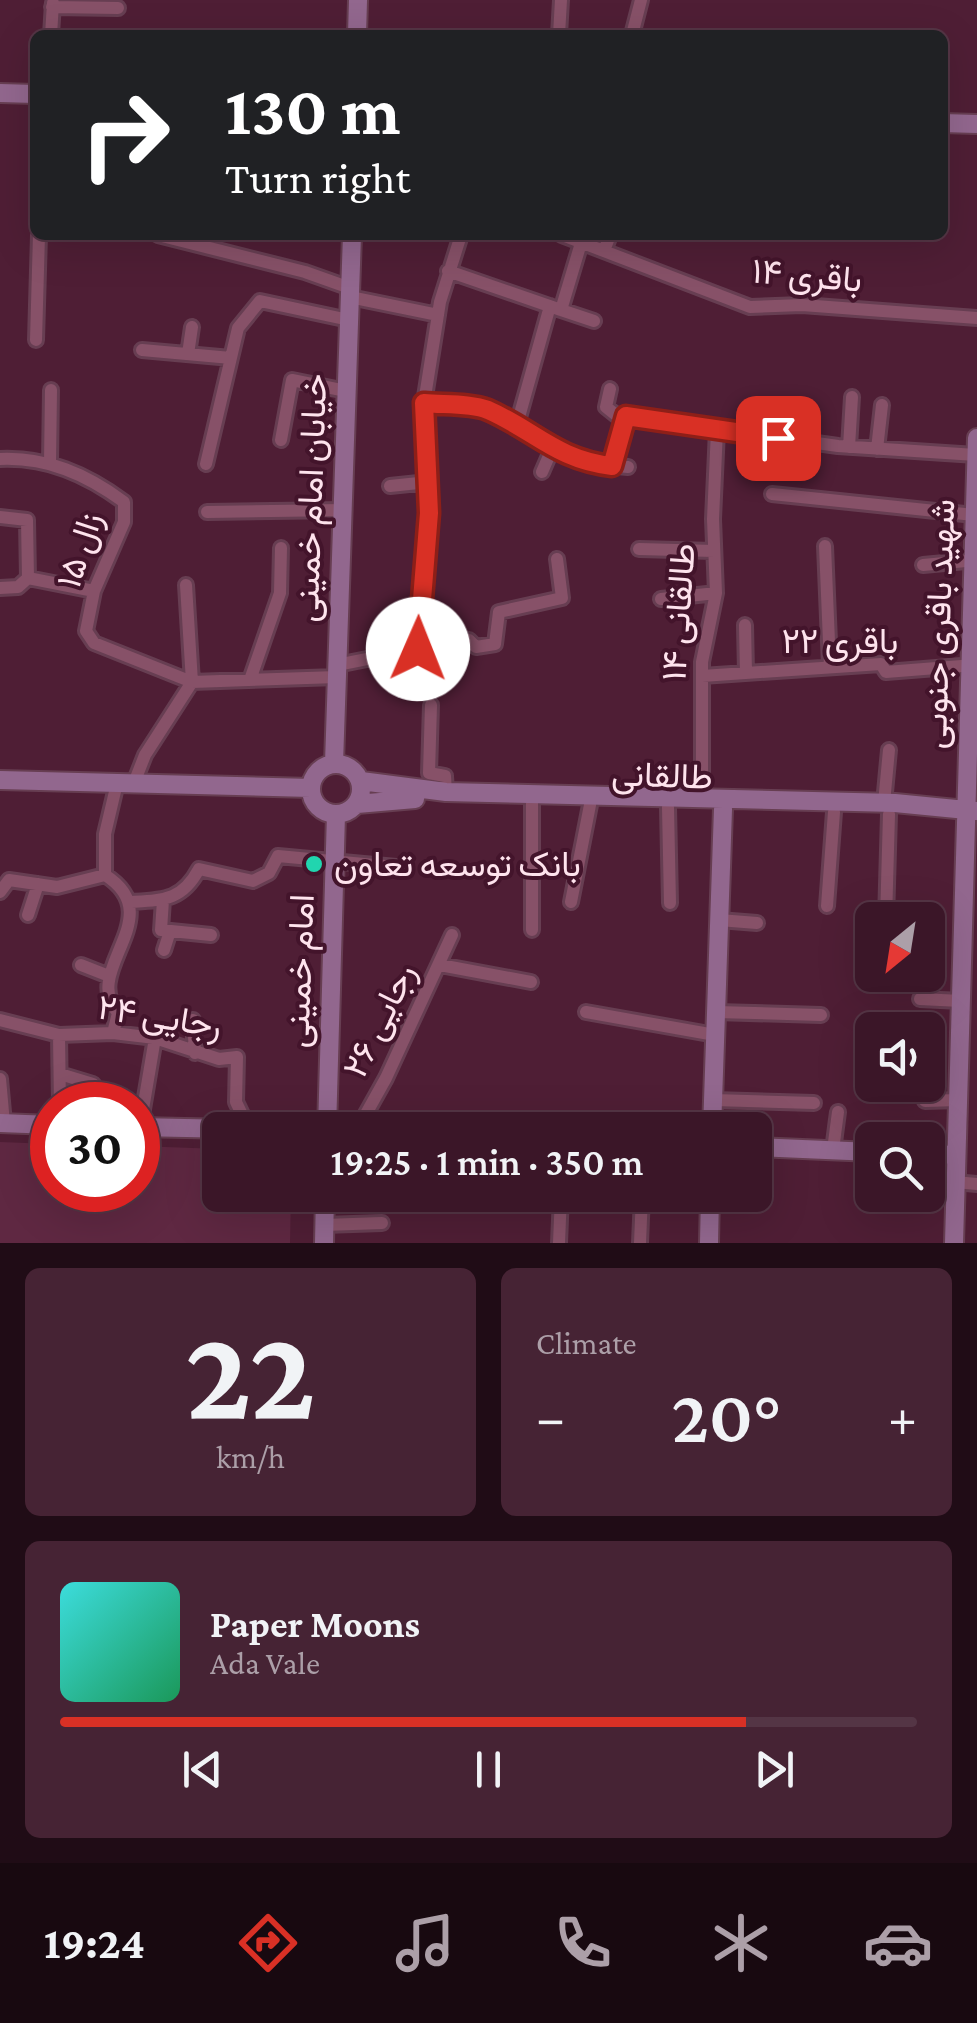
<!DOCTYPE html>
<meta charset="utf-8">
<style>
body{margin:0;font-family:"Crimson Pro",Vazirmatn,serif;background:#462334;color:#f1f3f6;height:100vh;display:flex;flex-direction:column;font-size:38px;white-space:nowrap}
*{box-sizing:border-box;margin:0}
p{font-size:32px;color:#ac9fa8}
.icon{flex:none;width:55px;height:55px;fill:none;stroke:currentColor;stroke-width:2;stroke-linecap:round;stroke-linejoin:round}
.map{position:relative;height:1243px;overflow:hidden}
.side{display:flex;flex-direction:column;gap:25px;padding:25px;background:#200c16;flex:1}
.side>*{flex:none}
.banner{position:absolute;left:30px;top:30px;width:918px;height:210px;border-radius:15px;box-shadow:0 10px 40px #0002,0 0 0 2px #543545;background:#202124;color:#fff;overflow:hidden}
.needle{width:65px;rotate:210deg}
.buttons{position:absolute;left:855px;top:902px;display:grid;gap:20px}
.buttons a{display:grid;place-items:center;width:90px;height:90px;border-radius:15px;background:#3b1628;box-shadow:0 10px 40px #0002,0 0 0 2px #543545;font-size:50px}
.speed{position:absolute;left:30px;top:1082px;display:flex;gap:20px;font-size:50px;font-weight:700;text-align:center}
.speed>*{display:grid;place-content:center;width:130px;height:130px;border-radius:50%;background:#3b1628;box-shadow:0 10px 40px #0002,0 0 0 2px #543545;line-height:1}
.speed .limit{border:15px solid #d22;background:#fff;color:#111}
.pin{position:absolute;display:grid;place-items:center;width:85px;height:85px;color:#fff;margin:-42px;border-radius:20px;box-shadow:0 5px 15px #0006}
.me{position:absolute;width:110px;margin:-55px;rotate:1deg;stroke-linejoin:round;filter:drop-shadow(0 0 8px #0008)}
.turn{display:flex;align-items:center;gap:35px;height:210px;padding:0 30px;font-size:45px}
.turn .icon{width:130px;height:130px;stroke-width:2.5}
.turn b{display:block;font-size:70px;line-height:85px}
.big{font-size:75px;font-weight:600;line-height:1.1}
.side .card{flex:1;display:flex;flex-direction:column;justify-content:center;gap:15px;min-width:0;padding:0 35px;border-radius:15px;background:#462334}
.side .dial{align-items:center;gap:0}
.dial b{font-size:130px;line-height:1}
.song{display:flex;align-items:center;gap:30px}
.cover{width:120px;height:120px;border-radius:15px;background:linear-gradient(135deg,hsl(180 70% 55%),hsl(150 70% 35%))}
.played{height:10px;border-radius:5px;background:linear-gradient(90deg,#d93025 80%,#543545 80%)}
.keys{display:flex;justify-content:space-around;direction:ltr}
.heat{display:flex;justify-content:space-between;align-items:center;font-size:55px;direction:ltr}
.side .tiles{flex:1;display:grid;gap:25px;grid-template-columns:1fr 1fr}
.card:last-child{grid-column:span 2}
.trip{position:absolute;left:202px;top:1112px;width:570px;height:100px;border-radius:15px;background:#3b1628;box-shadow:0 10px 40px #0002,0 0 0 2px #543545;font-weight:600;line-height:100px;text-align:center}
.tab-bar{display:flex;height:160px;justify-content:space-around;align-items:center;background:#180910;color:#ac9fa8}
.tab-bar .icon{width:70px;height:70px}
.tab-bar .selected{color:#d93025}
.tab-bar b{font-size:45px;color:#f1f3f6}
.map>svg:first-child{display:block}
.built{fill:#5f2842}
.lines{fill:none;stroke-linecap:round;stroke-linejoin:round}
.street-casing{stroke:#673e52;stroke-width:18}
.secondary-casing{stroke:#673e52;stroke-width:22}
.street{stroke:#875168;stroke-width:12}
.secondary{stroke:#92678e;stroke-width:18}
.route-casing{stroke:#8d1f18;stroke-width:25}
.route{stroke:#d93025;stroke-width:18}
.poi-dot{fill:#21d5af;stroke:#43142b;stroke-width:4}
.labels{text-anchor:middle;stroke-width:8;stroke-linejoin:round;paint-order:stroke}
.street-label{font-size:35px;fill:#fee3ed;stroke:#43142b}
.poi-label{font-size:35px;fill:#fee3ed;stroke:#43142b;text-anchor:start}
</style>
<div class="map">
<svg width="977" height="1243" viewBox="0 0 977 1243">
<rect width="100%" height="100%" fill="#4f1e35"/>
<path class="built" d="M0,1142l52,2v46h86v-44l82,3v46h71l-1,48h-290z"/>
<g class="lines">
<defs>
<path id="street" d="M52,7l66,1
M51,35l2,-32
M559,35l2,-35
M632,35l9,-35
M158,235l147,37 45,16
M562,235l188,72 52,-2 175,13
M604,251l6,-16
M448,271l113,39 20,-67
M350,297l88,18
M561,310l33,11
M36,340l3,-105
M142,350l89,8
M188,354l4,-27
M610,389l-4,18 10,8 222,31 138,9
M424,403l62,6 66,40 35,14 41,4
M516,428l34,-122
M281,440l11,-60 54,11
M849,447l3,-50
M877,449l5,-44
M0,459c47,-2 86,15 124,43v20l-30,69 -8,40 8,12 98,39 145,-5
M50,463l1,-73
M206,464l32,-136 22,-27 89,19
M612,466l14,-50
M542,472l10,-23
M390,486l38,-4
M772,494l202,21
M207,512l136,-2
M0,517l27,3 1,58 66,13
M825,546l5,120
M639,549l75,2
M923,565l54,-5
M186,585l6,97
M0,588l18,-1 10,-9
M661,599l55,-6
M745,625l1,48
M417,649l52,-9 7,7 19,-3 4,-32 63,-14 -5,-39
M337,665l80,-16 12,-136 -5,-110 16,-101 21,-67
M702,676l179,-12 5,8 88,-7
M250,680l30,-87 1,-45
M431,705l-2,68 16,3 1,16
M134,783l11,-28 47,-73
M702,797v-135l14,-69 -3,-74 4,-89
M532,803v127
M884,803l5,-53
M668,807l2,96
M105,875v-41l12,-51
M0,892l9,-12 48,7 48,-12c66,42 -25,95 13,138l-5,20
M163,900l-2,30 50,5
M129,902c34,-2 53,-1 70,-33l54,12 16,-8 9,-17 118,11
M571,902l19,-97
M827,906l7,-94
M28,915l10,-31
M719,920l38,3
M886,920l3,-106
M164,950l6,-19
M81,965l28,11
M440,965l91,17
M920,999l41,2
M586,1012l129,23
M716,1012l105,3
M0,1020l59,15 54,-2 42,5 64,21 18,-2 -1,45 13,27
M193,1020l2,33
M59,1035l1,70
M60,1074l33,10
M0,1079l4,44
M713,1100l101,3
M925,1101l33,-1
M140,1127l15,-89
M357,1130l29,-52 66,-143
M833,1150l5,-38
M955,1182l22,2
M324,1225l58,-2
M559,1243l2,-48
M640,1243l2,-48"/>
<path id="secondary" d="M357,35l1,-35
M0,93l35,1
M942,123l35,1
M334,763l18,-528
M311 789a25 25 0 1 1 50 0a25 25 0 1 1-50 0Z
M0,780l311,8
M361,781l85,11 449,11 82,8
M357,804l58,-5
M0,1123l52,2
M138,1127l138,3
M327,1130l9,-316
M712,1130l11,-321
M755,1147l117,5
M928,1154l28,1
M324,1243l1,-48
M709,1243l1,-48
M954,1243l23,-805"/>
</defs>
<use href="#street" class="street-casing"/>
<use href="#secondary" class="secondary-casing"/>
<use href="#street" class="street"/>
<use href="#secondary" class="secondary"/>
</g>
<g class="lines">
<defs>
<path id="route" d="M418,649l11,-136 -5,-110c19,2 46,0 64,7 46,20 69,50 124,56l14,-50 152,22"/>
</defs>
<use href="#route" class="route-casing"/>
<use href="#route" class="route"/>
</g>
<circle class="poi-dot" cx="314" cy="864" r="10"/>
<g class="labels">
<g class="street-label">
<text transform="translate(807 275) rotate(5)" y="12">باقری ۱۴</text>
<text transform="translate(310 498) rotate(-88)" y="12">خیابان امام خمینی</text>
<text transform="translate(79 550) rotate(-72)" y="12">زال ۱۵</text>
<text transform="translate(678 612) rotate(-86)" y="12">طالقانی ۱۴</text>
<text transform="translate(938 624) rotate(-88)" y="12">شهید باقری جنوبی</text>
<text x="840" y="653">باقری ۲۲</text>
<text transform="translate(662 775) rotate(2)" y="12">طالقانی</text>
<text transform="translate(299 971) rotate(-88)" y="12">امام خمینی</text>
<text transform="translate(160 1016) rotate(9)" y="12">رجایی ۲۴</text>
<text transform="translate(379 1020) rotate(-64)" y="12">رجایی ۲۶</text>
</g>
<g class="poi-label">
<text x="334" y="876">بانک توسعه تعاون</text>
</g>
</g>
</svg>
<div class="buttons">
<a><svg class="needle" viewBox="-14 -14 28 28"><path d="M0-13l5 13h-10z" fill="#e53935"/><path d="M0 13l5-13h-10z" fill="#ac9fa8"/></svg></a>
<a><svg class="icon" aria-label="sound" viewBox="0 0 24 24"><path d="M4 9h4l5-4v14l-5-4H4zM17 9q2 3 0 6"/></svg></a>
<a><svg class="icon" aria-label="search" viewBox="0 0 24 24"><circle cx="10" cy="10" r="6"/><path d="M15 15l6 6"/></svg></a>
</div>
<div class="speed"><div class="limit">30</div></div>
<div class="pin" style="left:778px;top:438px;background:#d93025"><svg class="icon" aria-label="arrive" viewBox="0 0 24 24"><path d="M6 21V4h12l-3 4 3 4H6"/></svg></div>
<svg class="me" style="left:418px;top:649px" viewBox="-20 -20 40 40"><circle r="19" fill="#fff"/><path d="M0-13L10 11 0 6-10 11z" fill="#d93025"/></svg>
<div class="trip">19:25 · 1 min · 350 m</div>
<div class="banner">
<div class="turn"><svg class="icon" aria-label="right" viewBox="0 0 24 24"><path d="M7 20v-9h11M14 6l5 5-5 5"/></svg><div><b>130 m</b>Turn right</div></div>
</div>
</div>
<section class="side">
<div class="tiles">
<div class="card dial"><b>22</b><p>km/h</p></div>
<div class="card"><p>Climate</p>
<div class="heat"><a>−</a><b class="big">20°</b><a>+</a></div>
</div>
<div class="card">
<div class="song"><i class="cover"></i><div><b>Paper Moons</b><p>Ada Vale</p></div></div>
<div class="played"></div>
<div class="keys"><svg class="icon" aria-label="previous" viewBox="0 0 24 24"><path d="M18 5L8 12l10 7zM5 5v14"/></svg><svg class="icon" aria-label="pause" viewBox="0 0 24 24"><path d="M8 5v14M16 5v14"/></svg><svg class="icon" aria-label="next" viewBox="0 0 24 24"><path d="M6 5l10 7-10 7zM19 5v14"/></svg></div>
</div>
</div>
</section>
<nav class="tab-bar">
<b>19:24</b>
<svg class="icon selected" aria-label="directions" viewBox="0 0 24 24"><path d="M12 3l9 9-9 9-9-9zM9 14v-3h6M13 9l2 2-2 2"/></svg>
<svg class="icon" aria-label="music" viewBox="0 0 24 24"><path d="M9 18V5l10-2v13"/><circle cx="6" cy="18" r="3"/><circle cx="16" cy="16" r="3"/></svg>
<svg class="icon" aria-label="phone" viewBox="0 0 24 24"><path d="M5 4h4l2 5-3 2q2 4 5 5l2-3 5 2v4C11 20 4 13 5 4z"/></svg>
<svg class="icon" aria-label="climate" viewBox="0 0 24 24"><path d="M12 3v18M4 7l16 10M4 17L20 7"/></svg>
<svg class="icon" aria-label="car" viewBox="0 0 24 24"><path d="M5 17H2v-5l4-1 3-4h7l3 4 3 1v5h-3M9 17h6M6 11h13"/><circle cx="7" cy="17" r="2"/><circle cx="17" cy="17" r="2"/></svg>
</nav>
